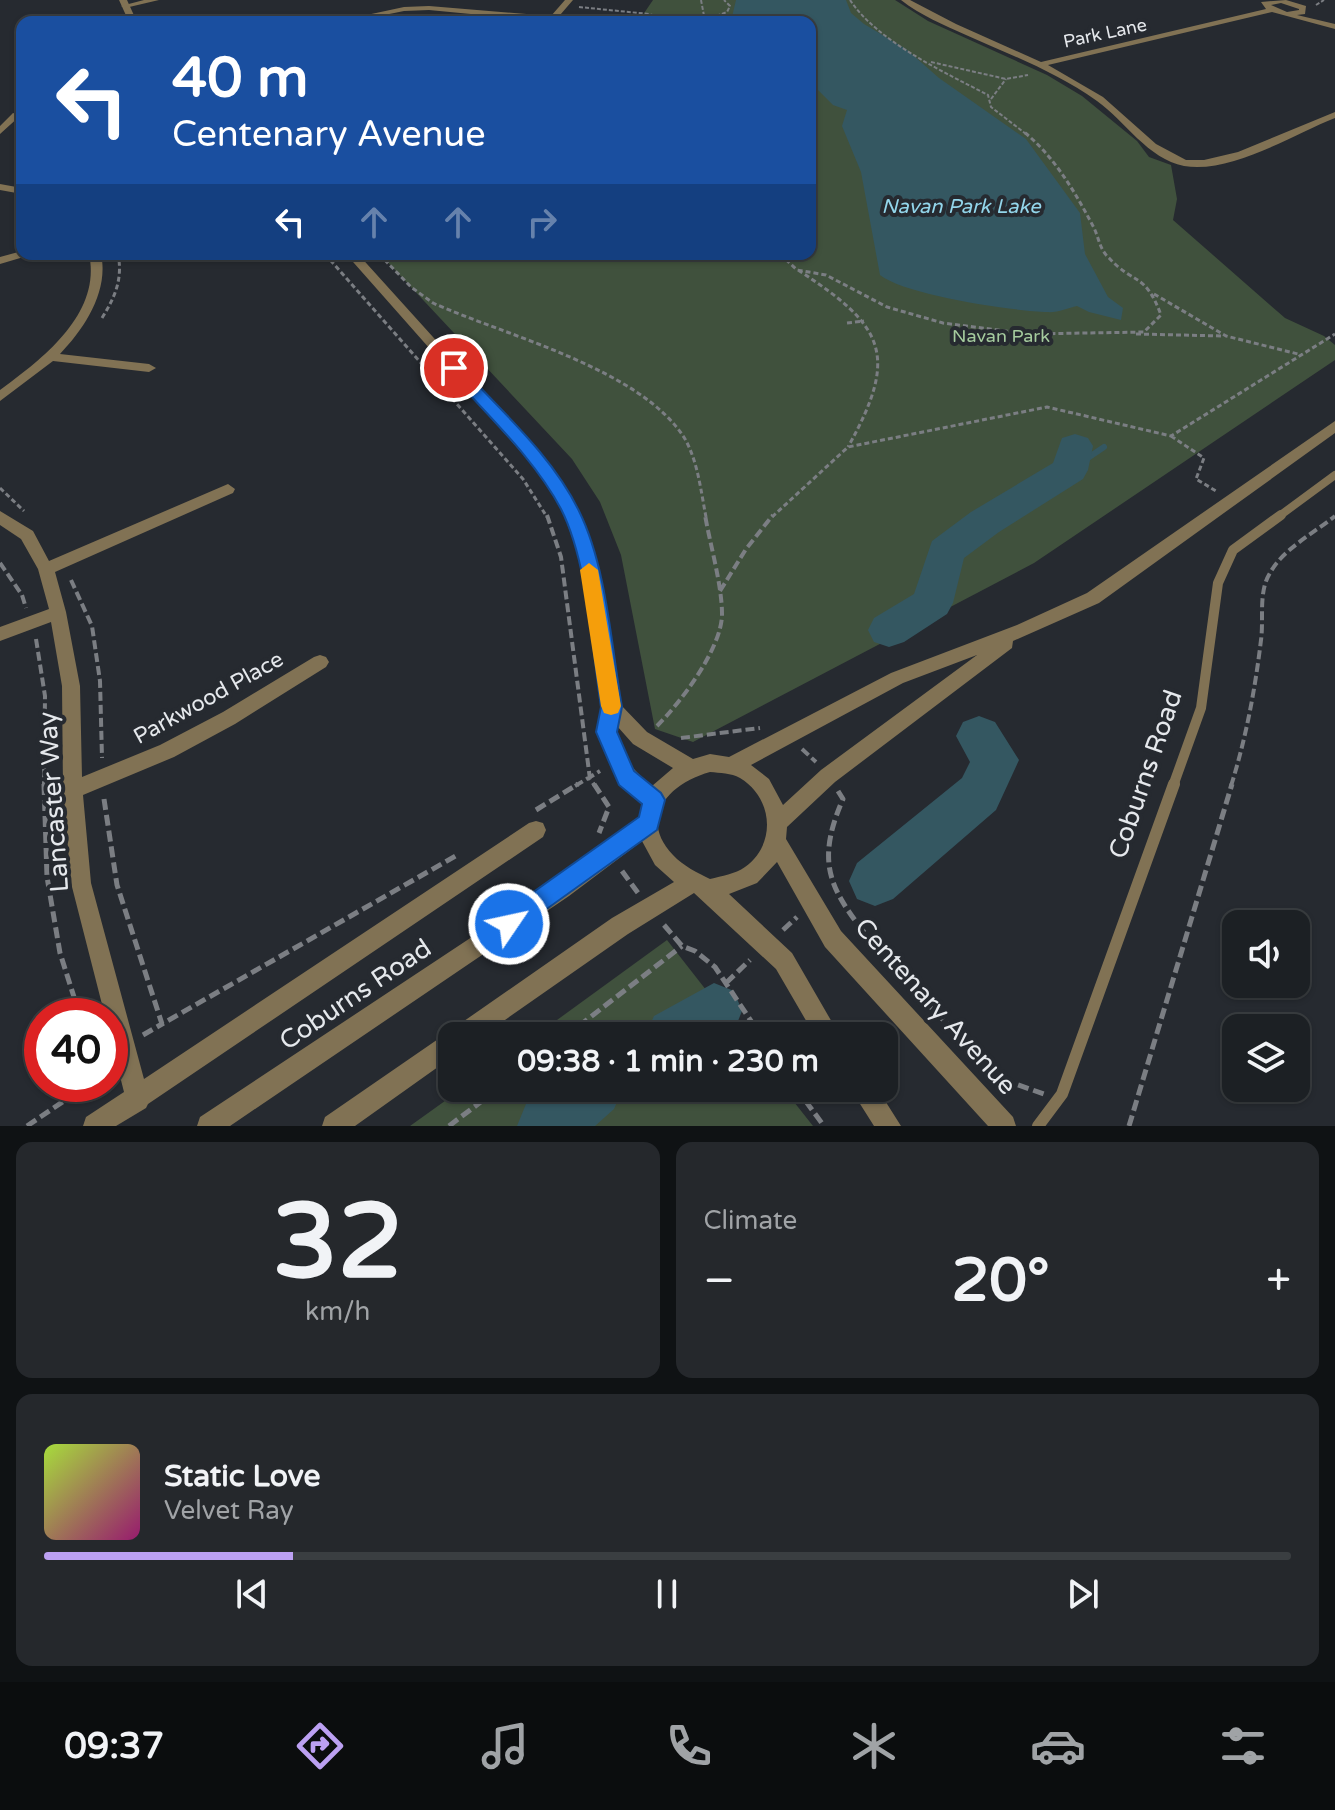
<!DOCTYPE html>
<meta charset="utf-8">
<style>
body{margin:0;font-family:"Varela Round",sans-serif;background:#25282c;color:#f1f3f6;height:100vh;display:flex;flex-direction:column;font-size:30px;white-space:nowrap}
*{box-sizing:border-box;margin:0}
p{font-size:26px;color:#a0a3a6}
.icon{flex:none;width:44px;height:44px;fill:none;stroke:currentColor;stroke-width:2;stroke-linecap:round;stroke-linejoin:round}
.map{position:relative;height:1126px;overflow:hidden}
.details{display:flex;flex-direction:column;gap:16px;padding:16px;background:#0f1214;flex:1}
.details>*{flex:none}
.top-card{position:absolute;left:16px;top:16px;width:800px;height:244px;border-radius:16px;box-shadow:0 2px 6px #0004,0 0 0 2px #3a3e41;background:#1a4fa0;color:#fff;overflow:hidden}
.tools{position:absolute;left:1222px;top:910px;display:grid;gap:16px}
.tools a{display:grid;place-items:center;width:88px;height:88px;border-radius:16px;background:#1c2024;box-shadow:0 2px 6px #0004,0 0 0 2px #3a3e41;font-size:40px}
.speed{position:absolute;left:24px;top:998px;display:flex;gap:16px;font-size:40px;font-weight:700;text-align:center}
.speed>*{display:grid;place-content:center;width:104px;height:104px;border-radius:50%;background:#1c2024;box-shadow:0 2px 6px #0004,0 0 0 2px #3a3e41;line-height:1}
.speed .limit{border:12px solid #d22;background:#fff;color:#111}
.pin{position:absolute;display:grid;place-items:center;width:68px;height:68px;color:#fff;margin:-34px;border:4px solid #fff;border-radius:50%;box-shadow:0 2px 8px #0007}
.me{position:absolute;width:88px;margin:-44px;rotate:56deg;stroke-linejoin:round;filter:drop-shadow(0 0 6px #0008)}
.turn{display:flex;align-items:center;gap:28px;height:168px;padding:0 24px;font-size:36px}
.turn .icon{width:104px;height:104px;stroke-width:2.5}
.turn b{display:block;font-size:56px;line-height:68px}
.lanes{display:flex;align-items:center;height:76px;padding:0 24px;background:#0003;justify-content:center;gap:40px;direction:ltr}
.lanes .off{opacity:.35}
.big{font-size:60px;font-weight:700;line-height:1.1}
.details .widget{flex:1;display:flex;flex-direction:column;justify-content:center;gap:12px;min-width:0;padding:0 28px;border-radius:16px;background:#25282c}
.details .dial{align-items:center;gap:0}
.dial b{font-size:104px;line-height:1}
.song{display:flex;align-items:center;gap:24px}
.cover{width:96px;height:96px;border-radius:12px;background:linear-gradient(135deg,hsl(80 70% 55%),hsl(320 70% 35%))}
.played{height:8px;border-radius:4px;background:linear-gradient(90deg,#bca0f2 20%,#3a3e41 20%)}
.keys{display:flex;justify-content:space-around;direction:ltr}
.heat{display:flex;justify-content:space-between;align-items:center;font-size:44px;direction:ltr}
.details .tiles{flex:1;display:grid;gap:16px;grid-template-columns:1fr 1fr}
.widget:last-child{grid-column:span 2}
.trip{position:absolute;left:438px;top:1022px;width:460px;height:80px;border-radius:16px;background:#1c2024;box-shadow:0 2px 6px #0004,0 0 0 2px #3a3e41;font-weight:700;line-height:80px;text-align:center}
.tabs{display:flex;height:128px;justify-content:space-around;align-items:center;background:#0b0d0e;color:#a0a3a6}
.tabs .icon{width:56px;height:56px}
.tabs .on{color:#bca0f2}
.tabs b{font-size:36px;color:#f1f3f6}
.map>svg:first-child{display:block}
.green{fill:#40513d}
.water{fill:#345761}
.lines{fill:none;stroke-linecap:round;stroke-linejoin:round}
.stream{stroke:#345761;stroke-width:6}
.river{fill:#345761;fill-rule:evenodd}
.path-far3{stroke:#7b7e83;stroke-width:2;stroke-dasharray:4 2;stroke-linecap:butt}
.path-far2{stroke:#7b7e83;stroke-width:3;stroke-dasharray:5 3;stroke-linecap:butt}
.path-far1{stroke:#7b7e83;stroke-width:4;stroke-dasharray:9 4;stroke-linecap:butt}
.path{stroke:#7b7e83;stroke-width:5;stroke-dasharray:11 5;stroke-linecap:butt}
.service-far2{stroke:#817254;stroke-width:8}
.service-far1{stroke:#817254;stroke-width:10}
.service{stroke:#817254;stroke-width:12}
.minor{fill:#817254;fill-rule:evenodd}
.tertiary{fill:#817254;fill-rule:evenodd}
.route{fill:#1a73e8;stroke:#114b97;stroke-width:2}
.slow{fill:#f59e0b}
.labels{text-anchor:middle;stroke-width:8;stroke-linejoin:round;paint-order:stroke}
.far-street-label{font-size:18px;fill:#e5e8ec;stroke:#262a30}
.far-park-label{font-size:18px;fill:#a5cb9e;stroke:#262a30}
.far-water-label{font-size:20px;font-style:italic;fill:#93d6eb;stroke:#262a30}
.street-label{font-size:22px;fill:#e5e8ec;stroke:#262a30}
.near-street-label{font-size:26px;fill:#e5e8ec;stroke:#262a30}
</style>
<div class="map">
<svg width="1335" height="1126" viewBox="0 0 1335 1126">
<rect width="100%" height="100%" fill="#262a30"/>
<path class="green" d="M653,0h242l33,21 119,54 35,21 55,45 12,16 22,8 6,34 -4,21 112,98 39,18 11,9v15l-301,203 -341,179 -38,-13 -34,-174 -21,-53 -28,-43 -192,-205h430v-232h-172z
M667,940l75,96h-207z
M463,1088h320l30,38h-403z"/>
<path class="water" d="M736,0h110l5,13 13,11 42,25 33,29 87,61 54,74 5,41 23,43 15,11 -2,12 -32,-8 -12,-6c-9,2 -20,7 -30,6 -35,-1 -142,-17 -167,-37l-19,-103 -19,-46 5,-16 -14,-5 -23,-23v-60h-70l-8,-5z"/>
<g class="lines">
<path class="stream" d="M1070,470l34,-23"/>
<path class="river" d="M1075,434l13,4 5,8 -5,24 -5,9 -84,53 -35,26 -11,45 -6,11 -43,28 -15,5 -15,-5 -6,-12 6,-12 40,-24 18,-53 39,-29 82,-49 9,-25z
M979,716l16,6 24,38 -23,50 -103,89 -18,7 -18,-7 -8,-18 8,-18 105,-85 8,-16 -14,-26 7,-14z
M714,983l20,8 8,20 -8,20 -8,5h-81l9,-20z
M546,1088h77l-9,21 -19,17h-78l9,-22z"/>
<path class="path-far3" d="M701,0l4,21
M850,0c28,42 94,72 138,95l3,12 35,27
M1316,5l8,-5
M579,7l70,7 29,8
M705,20l22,-8 3,-6 -6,-6
M307,22l20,-6
M931,62l75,17 22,-4
M991,99l15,-20"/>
<path class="path-far2" d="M325,254l198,225 24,38
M379,254l32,33 22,16c73,33 209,66 252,136 13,23 16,53 21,78
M780,254l17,16 29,5 61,32 56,16 86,11 115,-2 17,-17c-16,-43 -27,-30 -52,-57 -10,-9 -10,-21 -16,-32 -18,-34 -39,-70 -69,-94
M798,270c86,56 102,84 50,177
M1154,294l72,42 76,19
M102,318c13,-21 21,-39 16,-64
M847,323l17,-2
M1136,334l88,2
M1171,436l33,22 -8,21 20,12
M0,488l24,23
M772,517l76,-70 199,-40 124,29 164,-102"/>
<path class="path-far1" d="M547,515l14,42 29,222 5,7
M0,563l22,32 4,13
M71,580l21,46 8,55 2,77
M720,591l26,-42 27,-34
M36,639l9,57 -1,90
M657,726c24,-24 65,-78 65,-112 0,-29 -12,-70 -17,-99
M681,738l79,-10
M802,749l14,13
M575,786l25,-15
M1231,786c15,-48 24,-96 30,-146 3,-21 -3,-48 9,-67 13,-24 44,-40 65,-57"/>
<path class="path" d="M44,784l3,93 13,76 20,63
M594,784l15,23 -10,26
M838,791l5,8c-33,75 -5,98 39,157
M104,799l13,86 45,139 297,-170
M536,810l42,-26
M622,871l16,22
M664,925l18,21 13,5 20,16 46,69
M783,930l14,-13
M726,983l24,-23
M913,989l88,90 43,15
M755,1024l35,12
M143,1035l19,-11
M566,1036l116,-90
M796,1088l28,38
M27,1126l62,-42
M449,1126l50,-38
M1129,1126l103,-342"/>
<path class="service-far2" d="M1278,517l57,-42"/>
<path class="service-far1" d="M1173,786l28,-78 17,-125 15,-33 48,-35"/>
<path class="service" d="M1038,1126l24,-32 112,-310"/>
<path class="minor" d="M144,0h15l-34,8 -4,-2z
M565,0h8l-19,22 -125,-12 -25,1 -54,11h-16l70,-15 25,-1 122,10z
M901,0h9l46,24 85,38 225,-53 -5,-7 25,-2 20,6 -1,8 -8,1 38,9v5l-63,-17 -224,53 55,32 53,47 30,16h18l34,-8 97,-40v6c-43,17 -104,56 -151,48 -36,-7 -59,-45 -87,-65 -41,-29 -86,-46 -131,-66 -22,-10 -46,-20 -65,-35zM1281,3l18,6v1l-12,2 -16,-7z
M13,113l8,2 -21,19v-8z
M0,184l22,4v6l-22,-4z
M22,251v3h7l-2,2 -27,8v-7z
M89,254h12c8,37 -16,74 -41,100l89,10 7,4 -7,4 -96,-11 -53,40v-11c42,-31 102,-76 89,-136z
M228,484l7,5 -2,4 -178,79 11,40 14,74 2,91 78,-32 63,-33 91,-55 6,-2 6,2 3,5 -3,5 -91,57 -61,33 -91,38 8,88 53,196 385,-256 7,-2 7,2 3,7 -3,7 -395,267 -2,4 -30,18h-33l3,-9 38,-25 -14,-55v-21h-5l-34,-133 -8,-93 -1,-104 -11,-64 -51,19v-14l49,-18 -11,-40 -17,-30 -21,-14v-14l33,20 16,30z"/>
<path class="tertiary" d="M119,0h8l10,22h-8z
M346,254h12l197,218 24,40 16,45 25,147 27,28 46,27 17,-5 19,3 162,-84 126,-48 70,-32 248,-172v12l-236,170 -86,38 -1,7 -177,134 -48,45 -1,12 55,92 172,186 3,9h-28l-163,-179 -48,-85 -20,21 -28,11 63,59 48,83h-25l-39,-67 -82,-76 -66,41 -146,102h-30v21l-97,69h-33l3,-9 119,-82 8,-3 2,-4 158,-110 62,-36 -19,-17 -13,-24 -73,55 -339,230h-33l3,-9 355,-235 84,-63 4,-16 -23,-19 -13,-26 -9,-26 4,-25 -23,-150 -16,-45 -18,-33zM977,655l-156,115 -38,35 -14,-26 -18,-14 152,-82zM617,726l16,18 40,24 -21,18c-18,-14 -37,-36 -35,-60zM710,772c10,1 21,1 30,6 33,20 37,66 5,89 -10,7 -23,9 -35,12 -12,-6 -27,-13 -37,-24 -36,-38 -3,-72 37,-83z
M850,1088h27l24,38h-27z"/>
</g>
<path class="route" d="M454,364l5,1c41,45 93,90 120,146 28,57 32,134 43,196l-5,25 17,39 27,22 4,7 -8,30 -148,106 -8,-3 -4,-9 4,-9 138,-98 3,-13 -23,-19 -23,-53 5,-25c-9,-59 -13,-145 -40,-198 -27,-51 -74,-94 -112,-137l-2,-4z"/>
<path class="slow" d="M589,563l9,7 23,136 -3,7 -7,2 -7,-2 -3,-7 -21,-136z"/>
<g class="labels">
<g class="far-street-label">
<text transform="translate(1105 33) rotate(-12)" y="6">Park Lane</text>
</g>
<g class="far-park-label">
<text x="1001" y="342">Navan Park</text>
</g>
<g class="far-water-label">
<text x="961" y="213">Navan Park Lake</text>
</g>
<g class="street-label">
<text transform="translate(208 697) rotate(-29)" y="8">Parkwood Place</text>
</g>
<g class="near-street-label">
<text transform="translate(1145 774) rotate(-71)" y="9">Coburns Road</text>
<text transform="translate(53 802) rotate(-94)" y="9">Lancaster Way</text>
<text transform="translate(355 994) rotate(-34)" y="9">Coburns Road</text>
<text transform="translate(936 1006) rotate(48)" y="9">Centenary Avenue</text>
</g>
</g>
</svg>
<div class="tools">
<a><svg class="icon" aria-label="sound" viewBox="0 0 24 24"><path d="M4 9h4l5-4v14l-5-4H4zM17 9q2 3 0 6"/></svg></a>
<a><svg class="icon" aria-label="layers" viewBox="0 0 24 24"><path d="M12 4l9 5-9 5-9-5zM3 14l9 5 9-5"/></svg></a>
</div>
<div class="speed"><div class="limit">40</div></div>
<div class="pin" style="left:454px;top:368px;background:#d93025"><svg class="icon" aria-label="arrive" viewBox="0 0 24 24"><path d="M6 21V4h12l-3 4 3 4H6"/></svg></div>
<svg class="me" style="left:509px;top:924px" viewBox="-20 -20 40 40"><circle r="17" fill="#1a73e8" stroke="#fff" stroke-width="3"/><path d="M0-11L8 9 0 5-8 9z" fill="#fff"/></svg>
<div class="trip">09:38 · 1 min · 230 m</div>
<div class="top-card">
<div class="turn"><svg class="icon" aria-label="left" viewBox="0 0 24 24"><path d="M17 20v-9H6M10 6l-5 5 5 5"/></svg><div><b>40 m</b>Centenary Avenue</div></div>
<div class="lanes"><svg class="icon" aria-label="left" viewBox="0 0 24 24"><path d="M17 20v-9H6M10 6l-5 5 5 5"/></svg><svg class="icon off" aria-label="ahead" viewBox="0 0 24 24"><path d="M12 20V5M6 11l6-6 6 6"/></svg><svg class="icon off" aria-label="ahead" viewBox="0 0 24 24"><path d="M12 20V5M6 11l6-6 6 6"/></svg><svg class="icon off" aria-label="right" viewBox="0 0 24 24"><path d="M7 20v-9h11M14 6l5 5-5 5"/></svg></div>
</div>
</div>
<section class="details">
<div class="tiles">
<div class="widget dial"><b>32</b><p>km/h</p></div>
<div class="widget"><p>Climate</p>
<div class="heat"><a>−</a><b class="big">20°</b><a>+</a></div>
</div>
<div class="widget">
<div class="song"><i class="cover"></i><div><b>Static Love</b><p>Velvet Ray</p></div></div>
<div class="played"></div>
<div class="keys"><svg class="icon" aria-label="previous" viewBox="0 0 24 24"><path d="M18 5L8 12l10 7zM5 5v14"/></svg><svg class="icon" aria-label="pause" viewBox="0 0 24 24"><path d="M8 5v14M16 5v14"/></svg><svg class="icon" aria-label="next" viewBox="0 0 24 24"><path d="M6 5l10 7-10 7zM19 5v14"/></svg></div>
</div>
</div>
</section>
<nav class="tabs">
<b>09:37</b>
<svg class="icon on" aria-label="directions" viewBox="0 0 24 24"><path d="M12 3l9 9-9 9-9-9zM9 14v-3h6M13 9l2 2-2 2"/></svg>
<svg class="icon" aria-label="music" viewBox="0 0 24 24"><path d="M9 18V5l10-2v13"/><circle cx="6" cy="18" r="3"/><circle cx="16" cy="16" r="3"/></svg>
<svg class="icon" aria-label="phone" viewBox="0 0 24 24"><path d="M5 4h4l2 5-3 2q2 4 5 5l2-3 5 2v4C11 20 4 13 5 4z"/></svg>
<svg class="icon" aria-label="climate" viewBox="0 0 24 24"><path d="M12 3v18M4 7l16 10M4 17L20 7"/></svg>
<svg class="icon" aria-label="car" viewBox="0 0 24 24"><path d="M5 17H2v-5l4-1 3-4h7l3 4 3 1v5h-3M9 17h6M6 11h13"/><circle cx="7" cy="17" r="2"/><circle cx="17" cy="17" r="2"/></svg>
<svg class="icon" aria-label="filters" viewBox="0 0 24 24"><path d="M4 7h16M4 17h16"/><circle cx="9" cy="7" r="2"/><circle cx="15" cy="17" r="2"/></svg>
</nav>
